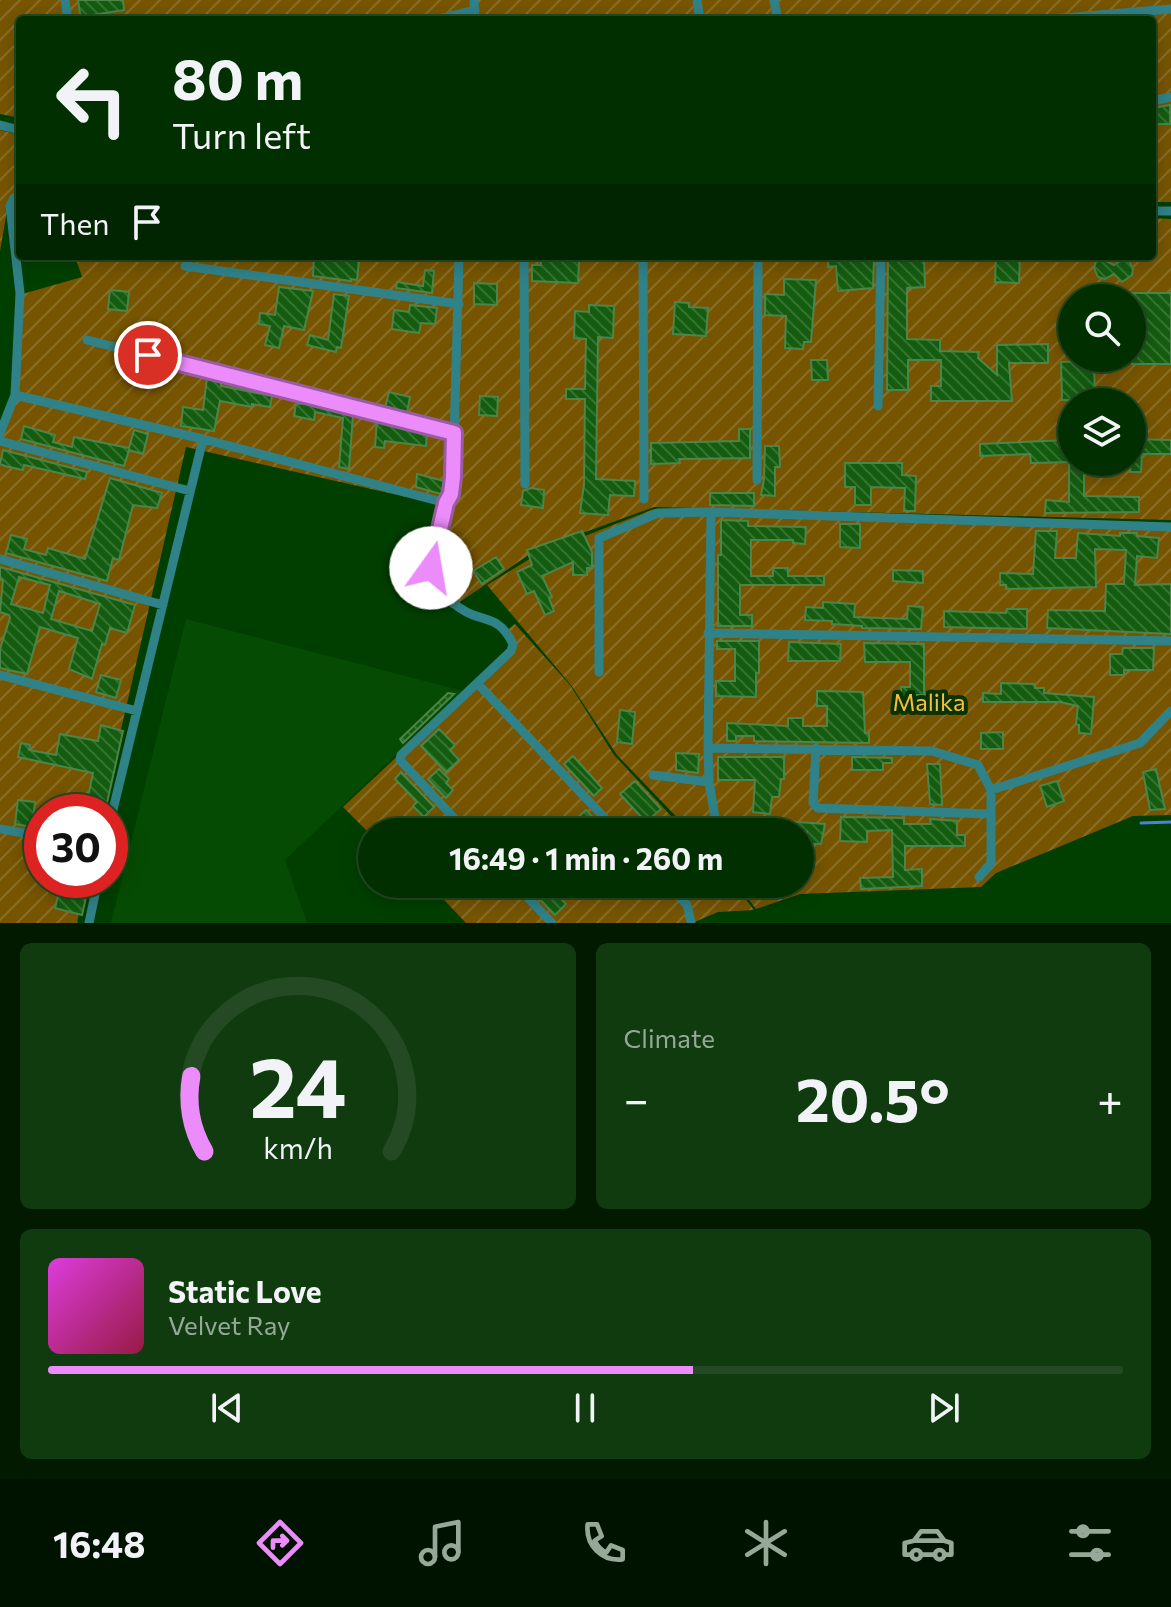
<!DOCTYPE html>
<meta charset="utf-8">
<style>
body{margin:0;font-family:Commissioner,sans-serif;background:#0f3b0f;color:#f1f3f6;height:100vh;display:flex;flex-direction:column;font-size:30px;white-space:nowrap}
*{box-sizing:border-box;margin:0}
p{font-size:26px;color:#96a999}
.icon{flex:none;width:44px;height:44px;fill:none;stroke:currentColor;stroke-width:2;stroke-linecap:round;stroke-linejoin:round}
.map{position:relative;height:923px;overflow:hidden}
.sheet{display:flex;flex-direction:column;gap:20px;padding:20px;background:#011a00;flex:1}
.sheet>*{flex:none}
.top-card{position:absolute;left:16px;top:16px;width:1140px;height:244px;border-radius:8px;box-shadow:0 4px 20px #0003,0 0 0 2px #234a22;background:#012f00;color:#f1f3f6;overflow:hidden}
.fabs{position:absolute;left:1058px;top:284px;display:grid;gap:16px}
.fabs a{display:grid;place-items:center;width:88px;height:88px;border-radius:50%;background:#012f00;box-shadow:0 4px 20px #0003,0 0 0 2px #234a22;font-size:40px}
.speed{position:absolute;left:24px;top:794px;display:flex;gap:16px;font-size:40px;font-weight:700;text-align:center}
.speed>*{display:grid;place-content:center;width:104px;height:104px;border-radius:50%;background:#012f00;box-shadow:0 4px 20px #0003,0 0 0 2px #234a22;line-height:1}
.speed .limit{border:12px solid #d22;background:#fff;color:#111}
.pin{position:absolute;display:grid;place-items:center;width:68px;height:68px;color:#fff;margin:-34px;border:4px solid #fff;border-radius:50%;box-shadow:0 2px 8px #0007}
.me{position:absolute;width:88px;margin:-44px;rotate:13deg;stroke-linejoin:round;filter:drop-shadow(0 0 6px #0008)}
.turn{display:flex;align-items:center;gap:28px;height:168px;padding:0 24px;font-size:36px}
.turn .icon{width:104px;height:104px;stroke-width:2.5}
.turn b{display:block;font-size:56px;line-height:68px}
.then{display:flex;align-items:center;height:76px;padding:0 24px;background:#0003;gap:16px;font-size:30px}
.big{font-size:60px;font-weight:700;line-height:1.1}
.sheet .tile{flex:1;display:flex;flex-direction:column;justify-content:center;gap:12px;min-width:0;padding:0 28px;border-radius:12px;background:#0f3b0f}
.sheet .dial{align-items:center;gap:0}
.dial svg{height:208px;overflow:visible;fill:none;stroke:#234a22;stroke-width:7;stroke-linecap:round;text-anchor:middle}
.dial text{fill:#f1f3f6;stroke:none}
.song{display:flex;align-items:center;gap:24px}
.cover{width:96px;height:96px;border-radius:12px;background:linear-gradient(135deg,hsl(300 70% 55%),hsl(340 70% 35%))}
.played{height:8px;border-radius:4px;background:linear-gradient(90deg,#ec8cfa 60%,#234a22 60%)}
.keys{display:flex;justify-content:space-around;direction:ltr}
.heat{display:flex;justify-content:space-between;align-items:center;font-size:44px;direction:ltr}
.sheet .tiles{flex:1;display:grid;gap:20px;grid-template-columns:1fr 1fr}
.tile:last-child{grid-column:span 2}
.trip{position:absolute;left:358px;top:818px;width:456px;height:80px;border-radius:40px;background:#012f00;box-shadow:0 4px 20px #0003,0 0 0 2px #234a22;font-weight:700;line-height:80px;text-align:center}
.dock{display:flex;height:128px;justify-content:space-around;align-items:center;background:#001300;color:#96a999}
.dock .icon{width:56px;height:56px}
.dock .selected{color:#ec8cfa}
.dock b{font-size:36px;color:#f1f3f6}
.map>svg:first-child{display:block}
.built{fill:#064b03}
.garden{fill:url(#garden-furrows);fill-rule:evenodd}
.lines{fill:none;stroke-linecap:round;stroke-linejoin:round}
.stream{stroke:#4d80e2;stroke-width:3}
.building{fill:url(#building-back-hatch);stroke:#4d8548;stroke-width:2;fill-rule:evenodd}
.minor{stroke:#308289;stroke-width:9}
.route-casing{stroke:#995ba2;stroke-width:20}
.route{stroke:#ec8cfa;stroke-width:14}
.labels{text-anchor:middle;stroke-width:8;stroke-linejoin:round;paint-order:stroke}
.park-label{font-size:24px;fill:#f9be40;stroke:#073305}
</style>
<div class="map">
<svg width="1171" height="923" viewBox="0 0 1171 923">
<defs>
<pattern id="garden-furrows" width="10" height="10" patternUnits="userSpaceOnUse" patternTransform="scale(2)"><rect width="10" height="10" fill="#750"/><path d="M-1 1l2-2M0 10L10 0M9 11l2-2" fill="none" stroke="#896e24"/></pattern>
<pattern id="building-back-hatch" width="6" height="6" patternUnits="userSpaceOnUse" patternTransform="scale(2)"><rect width="6" height="6" fill="#145c10"/><path d="M-1 5l2 2M0 0l6 6M5-1l2 2" fill="none" stroke="#357432"/></pattern>
</defs>
<rect width="100%" height="100%" fill="#013f00"/>
<path class="built" d="M186,619l277,72 -178,169 22,63h-196z"/>
<path class="garden" d="M0,0h1171v202h-19v-182h-1132v98l-20,-4z
M0,130l20,5v65h-11l-9,51z
M1152,218l19,1v301l-517,-13 -118,43 -85,58 -26,-26 21,-76 -260,-59 -84,365h-60v68h44l-9,43h-77v-497l13,-26 6,-105 63,-18 -7,-21h1077zM1072,298h60v60h-60zM1072,402h60v60h-60z
M654,509l517,22v284l-38,1 -137,57 -15,14 -181,7 -44,15 -19,-25h63v-52h-109l-74,-77 -46,-70 -84,-100 49,-30z
M515,624l55,61 44,70 72,77h-314v4l-29,-29 171,-160 -8,-16z
M422,884h312l20,26 -36,2 -26,11h-226l-35,-37 -4,3z"/>
<g class="lines">
<path class="stream" d="M1141,823l30,-1"/>
</g>
<path class="building" d="M78,0h45l1,10 -32,5 1,5h-12z
M1170,105v19h-18v-16z
M314,256l45,4 -2,20 -6,-1v2l-38,-5z
M541,256h18l-1,5h21l-1,22 -46,-2v-16h9z
M828,256h46l-1,32 -35,3 -2,-25 -8,1z
M888,256h36l1,31 -18,1v51l33,1v11l39,1 -1,6 19,17v-30l51,-1v19h-39l3,38h-81v-15h10v-26h-33v30h-21z
M996,256h24l-1,27 -24,-1z
M1102,259l12,6 8,-5 7,1 4,8 -1,6 -10,7 -8,-8 -9,5 -7,-2 -4,-9 2,-6z
M425,270l9,1 -2,22 -36,-5 1,-6 26,4z
M784,279l32,1 -5,62h-7l-1,7 -18,-1 1,-32 -21,-1v-21l19,1z
M474,283l23,1v21l-23,-1z
M279,287l34,4 -9,39 -20,-4 -5,22 -14,-3 5,-19 -11,-2 1,-11 15,2z
M110,290l19,2 -2,19 -19,-2z
M1132,293h39v71h-39z
M334,294l15,2 -8,52 -4,-1 -1,5 -29,-7 3,-10 18,5z
M675,302l14,1v4l19,1 -2,28 -33,-2z
M410,305l27,3 -2,16 -14,-1 -2,10 -27,-4 2,-19 15,2z
M589,305l25,1 -1,32 -15,-1 -2,142 39,2 -1,15 -24,-1 -2,20 -28,-2 4,-29 1,-85h-19v-10h19l1,-50 -12,-1 1,-27 14,1z
M811,360h16l1,20h-16z
M1094,361l1,39h-33l-1,-38z
M207,378l14,4v4l51,10 -2,11 -18,-3v3l-32,-6 -6,30 -33,-5 2,-19 20,3z
M389,392l21,5 -3,16 -22,-5z
M480,396l18,1 -1,19 -18,-1z
M307,403l46,12 -4,54 -10,-2 4,-49 -28,-6 -1,8 -20,-4 2,-12z
M377,421l50,13 -1,12 -41,-5 -1,7 -9,-1z
M24,426l31,9 -2,7 19,5 2,-10 55,11 5,-18 14,4 -5,20 -14,-4 -5,16 -103,-27z
M739,429h11v29l-71,1 1,4 -29,1v-21l88,-2z
M1132,439l39,1v14h-29l-1,18h-11z
M1068,440l1,6h3v16l-41,1 -1,-9 -50,2v-12z
M765,446h14l1,21h-5v29l-14,-1 3,-15z
M3,450l84,22 -2,7 -61,-14 -1,5 -18,-4 -5,-2z
M1069,462h15v34l55,1v15l-94,1 1,-13 23,2z
M845,463h57v12l14,1 -1,35h-11l1,-23 -34,-1v18h-16v-18h-10z
M417,474l27,7 -3,13 -25,-7z
M110,478l52,15 -5,15 -24,-3 -14,55 -6,-2 -6,23 -101,-28 5,-18 16,4 -3,10 22,6 2,-7 37,11z
M531,488l13,2 -1,18 -22,-3 2,-14z
M710,493h44v13l-44,-1z
M721,520l27,1v5l58,1 -1,17 -12,-1v-3h-42v36h22v-8h15v8h36v9h-84v30h12v11h-34v-71h3z
M840,524h20v24l-20,-1z
M582,531l10,21v16h-5v7h-14v-13l-31,14 10,21 -3,1 5,13 -9,4 -11,-24 -7,3 -10,-22 15,-7 -5,-15z
M1036,531h21l-2,27h21l2,-25 42,3v-3h17v3l22,2 -2,20 -20,-2 -2,29 36,-1v50l-124,-6 1,-18 57,1 1,-27h18l2,-34 -31,-1 1,38 -90,2v-4h-6v-12l33,1z
M496,557l8,12 -22,15 -9,-13z
M0,567l135,38 -8,28 -17,-5 -5,17 -3,-1 -10,35 -23,-10 9,-31 -38,-11 -13,47 -27,-6v-19l10,-31 -1,-3 -9,-3 3,-32 -3,-1zM19,577l31,8 -7,28 -32,-9zM59,591l41,13 -8,27 -41,-12z
M893,570l30,1v12l-30,-2z
M823,602l32,2 -1,13 53,2 1,-13 15,1 -2,22 -59,-1v-2l-30,-2v-3l-27,-1 1,-13 17,1z
M1007,609h20v20l-83,-2v-16l62,2z
M717,641h42v32h-3v24l-40,-1v-15h19v-32h-18z
M789,642l52,2 -1,17h-52z
M864,643l60,1v51h-13v16h-10v-24h9v-25h-45z
M1123,648h31l-1,22h-29v5h-14v-21h12z
M101,675l20,5 -5,18 -20,-6z
M1001,683l34,1v4h9v5l50,4 -3,37 -12,-1v-8l-3,-1 2,-18 -18,-4h-77v-9l18,1z
M817,691l46,1 2,41h4v10l-115,-2v-5h-18v5h-9v-18l61,3v-8h15v8h24v-20h-10z
M448,693l6,1 -51,49 -3,-4z
M620,710l15,2 -3,32 -15,-2z
M101,725l22,6 -18,81h-20l8,-39 -75,-16 3,-14 9,2 -1,5 27,5 4,-21 38,7z
M439,729l16,16 -5,5 9,10 -13,12 -25,-26z
M1003,732v17h-22v-16z
M676,753l23,1 -1,19 -22,-3z
M573,756l29,32 -8,8 -30,-32z
M718,757h66v22h-3l-2,18h-7l-2,17 -17,-2 2,-32h-37z
M852,757l40,1v5h-9v7h-31z
M927,764h13l2,41 -12,-1z
M439,769l10,10 -3,4 7,7 -7,8 -18,-19z
M1156,769l9,40 -15,1 -7,-38z
M401,772l33,35 -10,10 -11,-11 4,-4 -22,-23z
M635,781l26,28 -15,13 -26,-28z
M1057,781l7,20 -17,6 -7,-21z
M18,800l17,2 -3,25 -17,-3z
M586,810l10,11 -11,11h-23z
M841,817l63,1v6h27l-1,-5 27,2v14h8v11h-60v24l17,-1v17l-61,3 -1,-11 33,-1 -1,-47 -25,1v11l-27,-1z
M783,821l42,3 -4,20h-14v-12h-25z
M62,880h28l-8,35 -27,-7z
M525,884h15l14,15 3,-4 9,9 -11,11z"/>
<g class="lines">
<path class="minor" d="M65,0l3,20
M474,0l1,20
M697,0l3,20
M774,0l4,20
M434,20l41,-10
M1038,20l133,-11
M1152,101l19,-4
M0,125l20,5
M1152,211h19
M459,256l-6,221 -22,91c3,20 24,40 42,47 8,3 17,4 24,9 8,5 12,12 16,20l-2,7 -110,104 -1,5 67,72
M524,256l1,228
M643,256l1,243
M185,266l274,38
M87,340l367,93
M15,395l188,44 243,64
M878,406l3,-150
M0,433l15,-38 5,-102 -10,-87 4,-8 6,-2
M0,441l190,50
M757,480l1,-224
M711,512l-3,236 1,34 8,47
M0,559l163,46
M708,633l463,8
M599,672v-134l59,-25 53,-1 460,15
M0,675l137,36
M477,683l141,149
M708,748l224,3 46,14 13,25v73l-12,14
M816,748l-3,55 5,5 172,6
M653,775l56,7
M991,790l149,-47 31,-32
M110,822l93,-383
M0,829l42,7
M515,884l37,39
M667,884l20,21 4,17
M89,923l9,-43"/>
</g>
<g class="lines">
<defs>
<path id="route" d="M148,355l306,78 -1,44 -2,17 -5,9 -15,65"/>
</defs>
<use href="#route" class="route-casing"/>
<use href="#route" class="route"/>
</g>
<g class="labels">
<g class="park-label">
<text x="929" y="711">Malika</text>
</g>
</g>
</svg>
<div class="fabs">
<a><svg class="icon" aria-label="search" viewBox="0 0 24 24"><circle cx="10" cy="10" r="6"/><path d="M15 15l6 6"/></svg></a>
<a><svg class="icon" aria-label="layers" viewBox="0 0 24 24"><path d="M12 4l9 5-9 5-9-5zM3 14l9 5 9-5"/></svg></a>
</div>
<div class="speed"><div class="limit">30</div></div>
<div class="pin" style="left:148px;top:355px;background:#d93025"><svg class="icon" aria-label="arrive" viewBox="0 0 24 24"><path d="M6 21V4h12l-3 4 3 4H6"/></svg></div>
<svg class="me" style="left:431px;top:568px" viewBox="-20 -20 40 40"><circle r="19" fill="#fff"/><path d="M0-13L10 11 0 6-10 11z" fill="#ec8cfa"/></svg>
<div class="trip">16:49 · 1 min · 260 m</div>
<div class="top-card">
<div class="turn"><svg class="icon" aria-label="left" viewBox="0 0 24 24"><path d="M17 20v-9H6M10 6l-5 5 5 5"/></svg><div><b>80 m</b>Turn left</div></div>
<div class="then">Then<svg class="icon" aria-label="arrive" viewBox="0 0 24 24"><path d="M6 21V4h12l-3 4 3 4H6"/></svg></div>
</div>
</div>
<section class="sheet">
<div class="tiles">
<div class="tile dial"><svg viewBox="0 0 100 80">
<path d="M14 69A42 42 0 1 1 86 69"/>
<path d="M14 69A42 42 0 0 1 9 40" stroke="#ec8cfa"/>
<text x="50" y="56" font-size="32" font-weight="700">24</text>
<text x="50" y="72" font-size="11">km/h</text>
</svg></div>
<div class="tile"><p>Climate</p>
<div class="heat"><a>−</a><b class="big">20.5°</b><a>+</a></div>
</div>
<div class="tile">
<div class="song"><i class="cover"></i><div><b>Static Love</b><p>Velvet Ray</p></div></div>
<div class="played"></div>
<div class="keys"><svg class="icon" aria-label="previous" viewBox="0 0 24 24"><path d="M18 5L8 12l10 7zM5 5v14"/></svg><svg class="icon" aria-label="pause" viewBox="0 0 24 24"><path d="M8 5v14M16 5v14"/></svg><svg class="icon" aria-label="next" viewBox="0 0 24 24"><path d="M6 5l10 7-10 7zM19 5v14"/></svg></div>
</div>
</div>
</section>
<nav class="dock">
<b>16:48</b>
<svg class="icon selected" aria-label="directions" viewBox="0 0 24 24"><path d="M12 3l9 9-9 9-9-9zM9 14v-3h6M13 9l2 2-2 2"/></svg>
<svg class="icon" aria-label="music" viewBox="0 0 24 24"><path d="M9 18V5l10-2v13"/><circle cx="6" cy="18" r="3"/><circle cx="16" cy="16" r="3"/></svg>
<svg class="icon" aria-label="phone" viewBox="0 0 24 24"><path d="M5 4h4l2 5-3 2q2 4 5 5l2-3 5 2v4C11 20 4 13 5 4z"/></svg>
<svg class="icon" aria-label="climate" viewBox="0 0 24 24"><path d="M12 3v18M4 7l16 10M4 17L20 7"/></svg>
<svg class="icon" aria-label="car" viewBox="0 0 24 24"><path d="M5 17H2v-5l4-1 3-4h7l3 4 3 1v5h-3M9 17h6M6 11h13"/><circle cx="7" cy="17" r="2"/><circle cx="17" cy="17" r="2"/></svg>
<svg class="icon" aria-label="filters" viewBox="0 0 24 24"><path d="M4 7h16M4 17h16"/><circle cx="9" cy="7" r="2"/><circle cx="15" cy="17" r="2"/></svg>
</nav>
